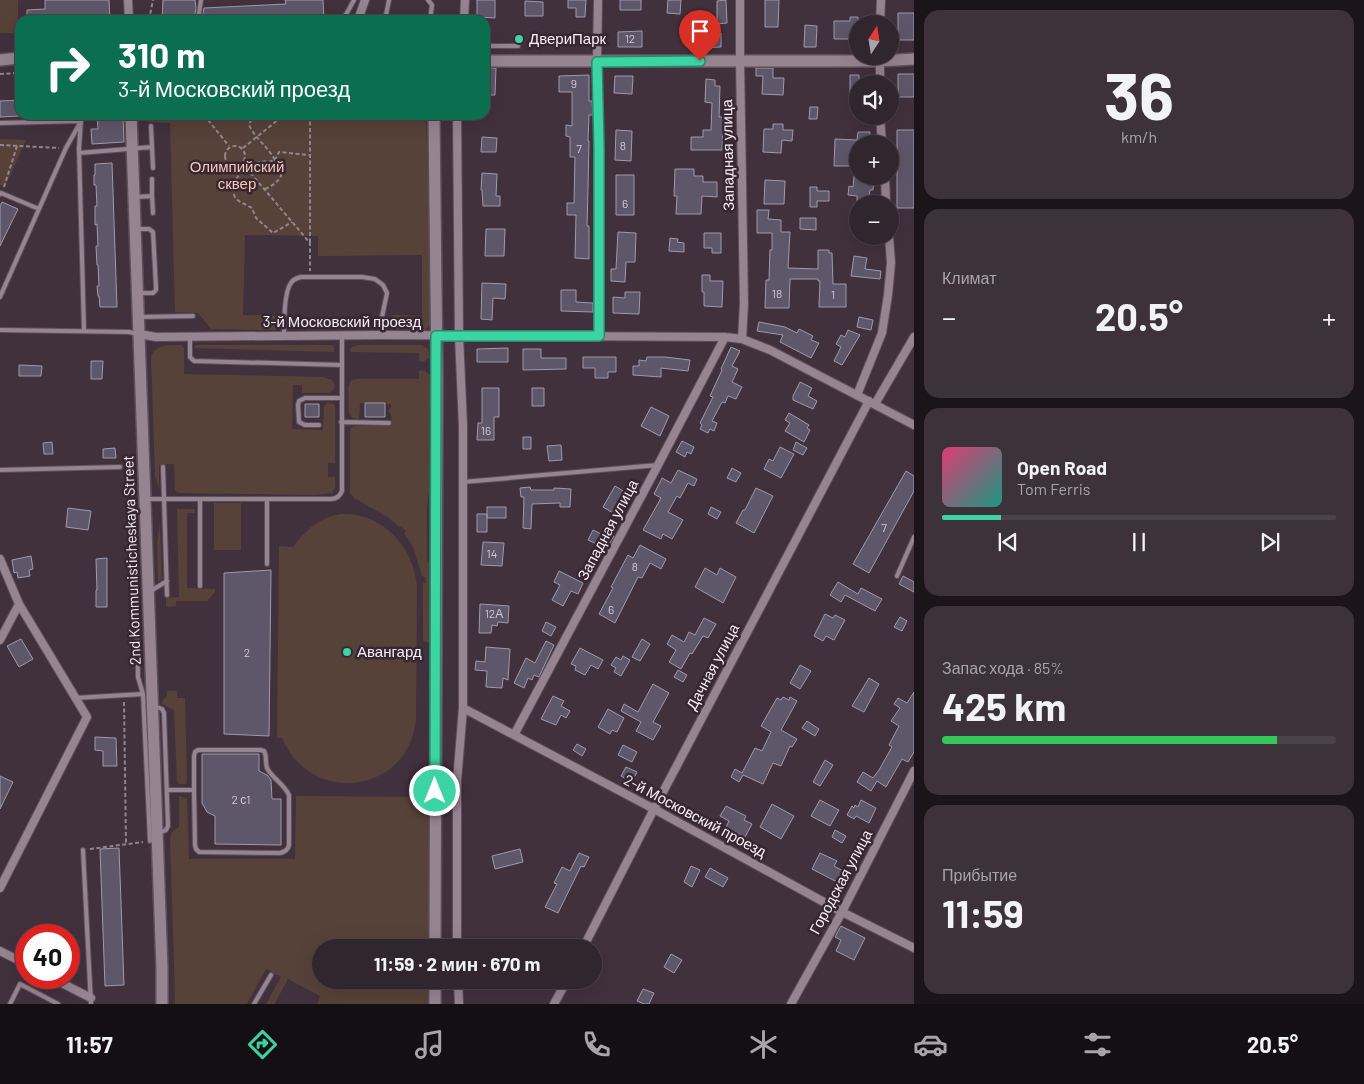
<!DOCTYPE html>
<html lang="ru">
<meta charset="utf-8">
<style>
body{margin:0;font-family:Barlow,sans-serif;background:#3d313a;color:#f1f3f6;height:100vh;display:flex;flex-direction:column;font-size:19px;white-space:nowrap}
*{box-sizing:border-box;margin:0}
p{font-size:16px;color:#a8a5aa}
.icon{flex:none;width:28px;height:28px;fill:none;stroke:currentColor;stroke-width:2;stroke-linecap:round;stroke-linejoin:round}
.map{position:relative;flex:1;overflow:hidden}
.details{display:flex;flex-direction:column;gap:10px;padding:10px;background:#1b1419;width:450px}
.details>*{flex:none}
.guide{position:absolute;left:15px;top:15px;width:475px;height:105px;border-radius:15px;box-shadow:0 5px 20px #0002,0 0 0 1px #4c424a;background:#0b6e4f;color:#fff;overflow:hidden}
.needle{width:32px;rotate:12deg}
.controls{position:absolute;left:849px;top:15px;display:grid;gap:10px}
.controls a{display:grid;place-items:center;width:50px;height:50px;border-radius:50%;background:#31252e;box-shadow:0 5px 20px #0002,0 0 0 1px #4c424a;font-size:25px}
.speed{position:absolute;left:15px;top:924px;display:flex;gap:10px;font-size:25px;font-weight:700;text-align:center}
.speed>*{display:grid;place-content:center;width:65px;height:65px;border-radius:50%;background:#31252e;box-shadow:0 5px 20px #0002,0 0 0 1px #4c424a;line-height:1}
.speed .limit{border:8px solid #d22;background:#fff;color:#111}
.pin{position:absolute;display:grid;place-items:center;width:42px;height:42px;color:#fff;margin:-51px -21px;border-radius:50% 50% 50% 0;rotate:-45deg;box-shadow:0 0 5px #0007}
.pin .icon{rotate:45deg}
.me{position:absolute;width:55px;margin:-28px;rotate:0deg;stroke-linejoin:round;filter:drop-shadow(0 0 4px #0008)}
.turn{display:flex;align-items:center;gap:18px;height:105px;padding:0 20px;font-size:22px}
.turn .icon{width:65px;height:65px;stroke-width:2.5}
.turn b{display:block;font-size:35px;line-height:42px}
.big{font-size:38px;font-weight:700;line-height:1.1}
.details .tile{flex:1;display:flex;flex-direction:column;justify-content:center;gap:8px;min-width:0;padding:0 18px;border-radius:15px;background:#3d313a}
.details .dial{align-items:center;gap:0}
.dial b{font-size:65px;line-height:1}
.song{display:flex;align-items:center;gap:15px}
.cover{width:60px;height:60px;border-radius:8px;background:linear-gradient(135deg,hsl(340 70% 55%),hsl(170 70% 35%))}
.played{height:5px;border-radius:2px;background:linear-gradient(90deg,#3cd4a3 15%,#4c424a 15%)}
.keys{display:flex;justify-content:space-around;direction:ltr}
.heat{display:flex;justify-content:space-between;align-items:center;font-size:28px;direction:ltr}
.charge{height:8px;border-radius:4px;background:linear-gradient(90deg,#34c759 85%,#4c424a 0)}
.trip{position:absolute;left:312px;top:939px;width:290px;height:50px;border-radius:25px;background:#31252e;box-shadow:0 5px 20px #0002,0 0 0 1px #4c424a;font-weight:700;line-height:50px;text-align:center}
.tabs{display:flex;height:80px;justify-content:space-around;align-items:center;background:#140f12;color:#a8a5aa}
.tabs .icon{width:35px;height:35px}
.tabs .active{color:#3cd4a3}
.tabs b{font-size:22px;color:#f1f3f6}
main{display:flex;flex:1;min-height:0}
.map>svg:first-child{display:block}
.green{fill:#564239}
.building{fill:#5e5769;stroke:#a099ad}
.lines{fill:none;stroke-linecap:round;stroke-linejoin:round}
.lane-casing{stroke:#5e505b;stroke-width:6}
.street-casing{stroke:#5e505b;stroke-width:10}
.secondary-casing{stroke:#5e505b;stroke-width:14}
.path{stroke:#92858f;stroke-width:2;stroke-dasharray:4 2.5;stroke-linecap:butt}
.lane{stroke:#978491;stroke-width:4}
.street{stroke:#978491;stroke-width:8}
.secondary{stroke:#978491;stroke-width:11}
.route-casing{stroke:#278a6a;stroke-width:12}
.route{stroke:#3cd4a3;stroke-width:9}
.poi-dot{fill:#3cd4a3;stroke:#372732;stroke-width:2}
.labels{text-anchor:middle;stroke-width:5;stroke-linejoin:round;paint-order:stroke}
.number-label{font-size:12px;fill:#d2c8d3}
.poi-label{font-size:15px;fill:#f9eef6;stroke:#372732;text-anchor:start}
.street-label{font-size:15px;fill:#f9eef6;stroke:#372732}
.park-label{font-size:15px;fill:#f7c7b1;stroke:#372732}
</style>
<main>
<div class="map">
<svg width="914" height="1004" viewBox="0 0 914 1004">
<rect width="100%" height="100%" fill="#41313d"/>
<path class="green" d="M0,0h18v33h-18z
M149,115h277l6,198 -1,10 -5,7 -32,-1c-4,-5 -6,-9 -1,-14l29,1v-61l-104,1v-20l-73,-1 -2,80 36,1 2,6 -5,8 -65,-1 -13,-16 -23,-1 -5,-189 -21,-1z
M0,139l26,1 -21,47 -5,-2z
M180,345l3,1 1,3v25l139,3 9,3c5,5 3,11 -4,13h-26v-8h-9l-1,44 31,1 1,-24 4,-4 6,2 1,3v56h-7v14h7v11l-3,5 -17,2 -137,-2 -3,-3 -1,-26 -15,1v24l-4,-13 -4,-120c6,-12 17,-11 29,-11z
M196,345h137l1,2v5l-140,-4z
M358,345h64l6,4 2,8 -7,5 -4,-1v-7l-2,-1 -66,-1 -1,-2 2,-3z
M421,370l4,1 5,4 -1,115 -2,19v51l2,3v80l-6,-2v-58h3l-1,-6 -3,-1 -9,-29 -9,-14 2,-2 -5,-5 -2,1 -10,-9 -35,-20 -4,-6v-64l5,-2h37l-1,-11 -3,-4 3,-4v-3l-31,-1 -1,15 -2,1 -6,-2 -2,-4 -1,-25 2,-6 2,-2 4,-1h63v-8z
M214,503h27v47h-27z
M177,509h18v4h-8v75l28,1v3l-8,9h-31v5l-10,1v-9l13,-1z
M340,514c42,-2 73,31 77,72l-1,133c-7,75 -105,88 -134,19h-5l2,-192 14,1c14,-18 24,-28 47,-33z
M160,524l2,55 -4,3 -1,-40z
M167,691h10v7h8l2,83 -1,3h-7l-2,-3 -3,-71 -12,-6 1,-4 4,-4z
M179,796l7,2 1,1 2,60h106l1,-63 132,1v150l-107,1v32h107v24h-111l3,-8 -32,-17 -13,24 1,1h-10l15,-27 -15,-8 -19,35h-72l-1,-41 -4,-125 2,-6 7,-5z"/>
<path class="building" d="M45,0h64l1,20h-83v-10l18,-1z
M163,0h32l1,8 -2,12h-32z
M285,0h38l1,20h-122l2,-12 82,-4z
M477,0h18v18l-18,-1z
M568,0h18l-1,17h-9v-9h-8z
M620,0h21v10h-21z
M668,0h13l-1,14 -13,-1z
M726,0l1,23 -10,1v-23z
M765,0h14l-1,27h-13z
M525,1l18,1v14h-18z
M898,13h16v27h-16z
M850,17h8v19h-8v3h-16v-18h16z
M805,25l12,1 -1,21h-12z
M642,31v16h-24v-15z
M695,33h26v14l-26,1z
M485,68h11l-1,27h-10z
M756,68h17v10h11l-1,17 -21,-1 1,-18h-7z
M898,74h16v23h-16z
M589,75v26h3l1,14h-4l-1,26h1l-1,48 -1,37h2v33l-14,-1 1,-43h-9v-12h7l1,-46h-5v-20l-4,-1v-11l6,1v-34h-13v-16z
M850,75h9v9h-1v18l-8,-1z
M615,76h18l-1,18 -18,-1z
M706,79l9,1v6h5l-1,31h9v8h-5l-1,25h-31v-13h12v-7h8l1,-27 -7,-1z
M20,100v16l-20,1v-16z
M810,107h8l-1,12h-8z
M97,115h26l1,27 -32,2 -1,-15h7z
M773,124h10v6h10l-1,11 -10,-1 -1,13 -18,-1 1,-23h9z
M616,130l16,1 -1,30 -16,-1z
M897,130h17v78h-17z
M858,132h12l-1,12h-11v4h-4v18h-20l1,-27 22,1z
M482,137l15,1 -1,14h-15z
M112,163l5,144h-17l-1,-11h-1l-1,-10h2l-1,-21h-1l-1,-19h2l-1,-22 -2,1v-19h2l-1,-21h-2v-10h1v-11z
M675,169h19v7h9v6h14v15l-15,-1 -1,18h-25l1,-18h-3z
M482,173l15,1 -1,22h4v10h-17l-1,-16h-1z
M616,175h18v40h-18z
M854,176l20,1 -1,13h-3l-2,14h-11v-8l-9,-1 1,-9 4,1z
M765,180l20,1 -1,23h-20z
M810,187h7v4h12v10h-12v6h-7z
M2,202l16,7 -18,37v-40z
M757,210h12l-1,9 13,1v12h9l-2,36 30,1v-19h11v3h3l1,31h13v23h-27l1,-26h-2v-2h-28l-1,29h-24l1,-28h3l1,-30h2v-17h-15z
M800,218h16v12l-16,-1z
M486,229h19l-1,27h-19z
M618,232l18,1 -1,29h-9l-1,20 -14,-1v-12h5z
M704,233h17v20h-9v-5h-8z
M670,238l8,1 -1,3 7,1v9l-15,-1z
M854,256l13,2 -2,11 16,2 -1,8 -29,-3z
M702,275h8v6h13l-1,26 -18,-1v-14h-2z
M482,283l24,1 -1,15 -12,-1 -1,22 -11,-1z
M561,290h15v12l17,1v9l-32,-1z
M625,292h15l-1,22 -26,-1v-16l12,1z
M859,317l14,3 -2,10 -14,-3z
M759,322l26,5 12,6 2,-4 14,7 -2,4 8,3 -8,15 -31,-16 3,-7 -26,-4z
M848,330l12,5 -18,30 -8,-4 7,-14 -5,-3 5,-9 4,2z
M731,347l9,4 -8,15 6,3 -6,13 10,5 -6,12 -8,-3 -3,7 -3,-1 -10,19 5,2 -3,8 -4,-2 -2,4 -8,-4 2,-4 -2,-2 13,-26 -3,-1 12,-26 -1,-1z
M508,348v14h-31v-13z
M523,349h18v9h25v11l-43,1z
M583,357h33v15h-8v6h-13v-10h-12z
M647,357h18l25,3 -2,11 -27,-3v9l-28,-2v-9h6v-6l7,1z
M91,361h12l-1,18h-11z
M19,365l23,1 -1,10h-22z
M800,382l12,6 -4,8 9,5 -4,8 -20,-9v-4z
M482,388h17v29h-5v23h-17l1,-17h4z
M532,388h12v18h-12z
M365,403h20v14h-20z
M305,404h14v13h-14z
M651,407l18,9 -9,20 -19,-10z
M789,413l20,12 -2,3 3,2 -6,12 -19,-11 5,-8 -5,-3z
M523,437h8v12h-8z
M682,441l12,6 -3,7 -4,-2 -2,5 -9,-5z
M52,442l1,12h-9l-1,-11z
M796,442l11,6 -4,7 -10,-5z
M561,445l1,15 -13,1 -2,-15z
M780,447l14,7 -13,24 -17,-9 5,-10 4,2z
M115,448l1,10h-13v-9z
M732,468l9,5 -5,9 -9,-4z
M678,470l19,9 -3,7 -6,-3 -8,15 -3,-2 -9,16 15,8 -11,19 -9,-5 -2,5 -18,-9 18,-32 -7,-4 8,-16 9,5z
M906,471l8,5v15l-45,82 -16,-9z
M615,486l15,9 -12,21 -15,-9z
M530,487l1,3h23v-2l17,1 -1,18h-10v-4l-28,1 -1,25 -8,-1 1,-31h-3l-1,-9z
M756,488l17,8 -19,37 -18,-10 7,-13h2z
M487,507h19v11h-19z
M711,507l10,5 -4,7 -9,-5z
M68,508l23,3 -3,19 -22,-3z
M477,514h10v18h-10z
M593,530l10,5 2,-4 9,5 -5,8 -3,-2 -3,5 -15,-7z
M483,542l21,1 -2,23 -21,-1z
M640,545l26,14 -5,10 -11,-6 -8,15 -4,-1 -23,46 -16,-9 14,-26 -2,-1 17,-32 5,3z
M31,556l2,13 -4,1 1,6 -12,2 -1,-6 -3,1 -2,-13z
M107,558v49h-11v-17h1l-1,-31z
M705,568l12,7 3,-7 16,9 -13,26 -28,-16z
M271,570l-2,166 -45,-2v-161z
M559,571l24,12 -5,11 -7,-3 -8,15 -11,-6 8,-15 -6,-3z
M903,576l11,6v10l-15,-8z
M838,582l20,12 3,-6 21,11 -7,12 -30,-16 -4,7 -11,-7z
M480,604l29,2 -1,17 -10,-1 -1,4 -5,-1 -1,8h-12z
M825,614l8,4 2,-3 10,5 -11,20 -8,-4 -3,5 -9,-5z
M900,617l7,4 -5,10 -8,-4z
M704,618l12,6 -8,14 -5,-2 -11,18 -2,-1 -9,16 -12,-7 7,-12 -9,-6 5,-9 12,7 5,-10 6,3z
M546,622l10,5 -5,9 -9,-5z
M21,639l12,20 -14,8 -12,-21z
M642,639l8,5 -10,17 -8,-4z
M546,641l8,4 -15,32 -5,-2 -2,5 -4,-2 -4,10 -10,-5 12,-25 9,5z
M486,647l24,2 -2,31 -5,-2 -1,10 -16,-1 1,-16 -12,-1 1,-9 9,1z
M580,648l23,12 -5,9 -7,-4 -6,10 -10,-5 1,-4 -5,-2z
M623,656l7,4 -9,16 -7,-4 2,-4 -5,-3 5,-8 5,3z
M800,665l11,6 -11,18 -10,-6z
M678,670l9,5 -4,7 -9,-5z
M869,678l10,6 -15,28 -12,-6z
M653,684l16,9 -16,29 8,4 -8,14 -17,-9 5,-9 -20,-11 3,-7 14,8z
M914,692v60l-6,10 -6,-3 -16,28 -9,-6 -6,10 -14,-9 6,-10 10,6 6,-8 13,-23 -3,-2 10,-19 -8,-5 9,-13 -6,-4 4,-6 9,5z
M553,696l11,5 -3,5 9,5 -4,7 -5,-3 -5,10 -15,-6z
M783,697l6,3 1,-3 7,4 -16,29 16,9 -5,8 -2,-1 -9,20 -8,-3 -10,21 -20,-9 -4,7 -8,-5 4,-8 7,4 13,-25 7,3 9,-19 -10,-6 16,-28 4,2z
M608,709l16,9 -7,14 -5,-2 -2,4 -12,-7z
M807,721l12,8 -4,7 -13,-8z
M95,737l21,1 1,28h-14v-15l-8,-1z
M577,744l9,5 -4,7 -9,-6z
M623,745l14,7 -5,10 -14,-7z
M202,754h57v17l8,4 4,5 1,19h9v46l-66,-1v-28l-8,-4 -5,-9z
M825,760l8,5 -13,21 -7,-4z
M626,767l11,5 -5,10 -11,-6z
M0,776l13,6 -13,27z
M820,800l19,10 -9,16 -19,-10z
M861,800l15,8 -7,15 -13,-7 -2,3 -7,-4 5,-9 2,2 1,-3 3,2z
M772,804l22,12 -13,23 -21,-12z
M726,806l20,10 -2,4 8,4 -7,13 -19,-10 3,-6 -9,-5z
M835,830l11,6 -4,7 -10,-6z
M119,848l5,137 -19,1 -5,-137z
M520,849l3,13 -28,7 -3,-13z
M579,853l10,4 -5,10 -3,-1 -23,47 -13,-6 12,-23 -3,-1 8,-16 8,4z
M820,853l17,8 -3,5 11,6 -6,11 -27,-14z
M691,866l9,4 -8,17 -8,-5z
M710,868l18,10 -5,9 -18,-10z
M841,926l24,12 -11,22 -18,-9 5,-11 -6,-3z
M671,954l11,6 -8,13 -10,-6z
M643,989l11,4 -5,11h-5l-7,-3z"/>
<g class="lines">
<defs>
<path id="lane" d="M428,0l4,5 -2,15
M386,17l28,3
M198,20l3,-20
M343,20l11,-20
M385,20l4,-20
M485,46h33
M81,121l-2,27 5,183
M0,123l81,-2
M151,126l2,42
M79,153l73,-6
M0,194l1,-1 38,16
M152,196l1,17
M136,197l16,-1v-17
M137,229h12l4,3 3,55v3l-3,3h-13
M0,297l66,-149 14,-25
M140,317l53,-1
M0,330l129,2 9,2
M190,336v21l4,4 148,4v-30
M284,336c0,-11 0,-45 7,-53 2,-4 6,-5 10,-6h61l13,2 8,6 4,8 -5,24v18
M341,422l48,1
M319,425h-14l-6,-3 -1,-17 1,-4 6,-3h36
M163,467l4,128
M0,470l120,-3
M463,482l195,-17
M147,499h184c6,0 9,-3 11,-8v-126
M267,499v65
M135,527l3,150 5,17
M897,576l17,-39
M200,586v-87
M149,592l18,-11
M75,698l68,-4 7,147
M154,706l8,3 2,4 4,113 -2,4 -7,3
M167,790h27v-34l1,-4 3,-2h62l4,1c3,5 1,11 3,17 4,9 17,16 22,27v50c-1,5 -4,7 -9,8l-81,-1 -3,-3 -1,-4 -1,-55
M83,850l8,154
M10,1004l10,-20 38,20
M254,1004l17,-29"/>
<path id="street" d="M128,0l1,20
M598,0l-1,61 2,87v188
M740,0v61l4,243 -2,35
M358,20l7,-20
M464,20l1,-20
M880,24l1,-24
M880,58v26
M457,115l2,221 4,90v282l-6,73v167
M880,116l2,28
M885,176l1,28
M139,334l17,3 226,-2 343,2 17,2 28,11 144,75
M857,395l25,-62 6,-38 3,-32 -2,-27
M875,404l39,-67
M0,559l19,45 68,113 -87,171
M0,640l19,-36
M463,708l191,101 188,103 72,36
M514,735l144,-270 67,-128
M583,948l71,-139 215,-408
M0,951l26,13
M52,978l39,20
M458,980l1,24
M554,1004l13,-24
M791,1004l51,-92 72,-141"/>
<path id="secondary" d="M0,60l20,-2
M485,61h395l34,-2
M131,115l31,854v35
M434,115l3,262 -2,571
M435,980v24"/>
</defs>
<use href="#lane" class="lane-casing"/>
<use href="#street" class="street-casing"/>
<use href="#secondary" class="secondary-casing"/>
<path class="path" d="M149,20l4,-20
M0,74l20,-1
M204,115l25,31
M241,115l10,5
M256,115l-5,5 -2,5c6,13 19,22 26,35 -6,3 -13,0 -19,3 -12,3 -28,20 -21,34 3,5 12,8 17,11l4,10 17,15 19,-11
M310,115v128
M0,145l59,3
M225 156a10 10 0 1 1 20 0a10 10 0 1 1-20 0Z
M243,148l41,-33
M242,163l68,80v28
M4,187l13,-41
M265,189c13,-5 25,-18 10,-29l4,-8 30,3
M124,702l2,142
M90,849l53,-7"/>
<use href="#lane" class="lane"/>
<use href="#street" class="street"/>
<use href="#secondary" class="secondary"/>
</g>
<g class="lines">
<defs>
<path id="route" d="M435,791l1,-455h163v-188l-2,-86 103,-1"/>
</defs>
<use href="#route" class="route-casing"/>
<use href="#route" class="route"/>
</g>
<g class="poi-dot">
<circle cx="519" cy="39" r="5"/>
<circle cx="347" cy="652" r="5"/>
</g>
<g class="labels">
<g class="number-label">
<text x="630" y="43">12</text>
<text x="574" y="88">9</text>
<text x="623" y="150">8</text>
<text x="579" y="153">7</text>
<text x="625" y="208">6</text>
<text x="777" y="298">18</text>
<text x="833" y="299">1</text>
<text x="486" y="435">16</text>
<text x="884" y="532">7</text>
<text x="492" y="558">14</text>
<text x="635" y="571">8</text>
<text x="611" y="614">6</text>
<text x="494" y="618">12А</text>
<text x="247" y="657">2</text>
<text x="241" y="804">2 с1</text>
</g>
<g class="poi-label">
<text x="529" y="44">ДвериПарк</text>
<text x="357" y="657">Авангард</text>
</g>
<g class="street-label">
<text transform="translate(728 155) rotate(-91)" y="5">Западная улица</text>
<text x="342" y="327">3-й Московский проезд</text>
<text transform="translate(608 530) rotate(-62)" y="5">Западная улица</text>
<text transform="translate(132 560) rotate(-92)" y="5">2nd Kommunisticheskaya Street</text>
<text transform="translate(713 667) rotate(-62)" y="5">Дачная улица</text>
<text transform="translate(695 816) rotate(28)" y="5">2-й Московский проезд</text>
<text transform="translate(841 882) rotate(-62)" y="5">Городская улица</text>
</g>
<g class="park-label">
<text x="237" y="172">Олимпийский<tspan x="237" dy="17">сквер</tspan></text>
</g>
</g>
</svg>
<div class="controls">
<a><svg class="needle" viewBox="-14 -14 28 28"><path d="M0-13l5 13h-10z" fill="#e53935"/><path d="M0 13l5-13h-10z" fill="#a8a5aa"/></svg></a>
<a><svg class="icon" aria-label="sound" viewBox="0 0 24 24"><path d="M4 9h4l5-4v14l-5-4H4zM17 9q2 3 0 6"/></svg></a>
<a>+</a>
<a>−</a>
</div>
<div class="speed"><div class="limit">40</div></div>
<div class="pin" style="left:700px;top:61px;background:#d93025"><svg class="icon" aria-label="arrive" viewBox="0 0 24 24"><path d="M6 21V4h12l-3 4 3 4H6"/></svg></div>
<svg class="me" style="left:435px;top:791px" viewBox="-20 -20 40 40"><circle r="17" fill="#3cd4a3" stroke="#fff" stroke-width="3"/><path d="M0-11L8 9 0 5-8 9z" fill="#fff"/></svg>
<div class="trip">11:59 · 2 мин · 670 m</div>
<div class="guide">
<div class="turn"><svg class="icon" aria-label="right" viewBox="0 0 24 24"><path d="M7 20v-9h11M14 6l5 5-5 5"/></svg><div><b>310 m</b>3-й Московский проезд</div></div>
</div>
</div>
<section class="details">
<div class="tile dial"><b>36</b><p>km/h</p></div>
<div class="tile"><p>Климат</p>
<div class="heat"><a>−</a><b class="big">20.5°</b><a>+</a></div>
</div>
<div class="tile">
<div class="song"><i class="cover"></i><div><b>Open Road</b><p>Tom Ferris</p></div></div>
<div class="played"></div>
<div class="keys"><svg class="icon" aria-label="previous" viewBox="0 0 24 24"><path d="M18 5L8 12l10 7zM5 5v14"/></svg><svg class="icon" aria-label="pause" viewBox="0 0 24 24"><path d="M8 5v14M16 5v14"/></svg><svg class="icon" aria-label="next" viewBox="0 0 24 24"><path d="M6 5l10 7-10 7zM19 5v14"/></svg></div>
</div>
<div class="tile"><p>Запас хода · 85%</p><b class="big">425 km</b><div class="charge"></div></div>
<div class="tile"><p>Прибытие</p><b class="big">11:59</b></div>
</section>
</main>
<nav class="tabs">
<b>11:57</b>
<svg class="icon active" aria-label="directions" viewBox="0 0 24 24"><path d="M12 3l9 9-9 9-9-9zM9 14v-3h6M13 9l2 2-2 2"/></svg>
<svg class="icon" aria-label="music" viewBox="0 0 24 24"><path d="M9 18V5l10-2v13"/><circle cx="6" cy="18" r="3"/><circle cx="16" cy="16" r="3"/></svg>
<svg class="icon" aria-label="phone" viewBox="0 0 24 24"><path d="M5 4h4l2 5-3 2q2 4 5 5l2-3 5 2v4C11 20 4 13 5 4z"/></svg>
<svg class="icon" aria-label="climate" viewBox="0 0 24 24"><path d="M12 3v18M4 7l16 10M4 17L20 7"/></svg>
<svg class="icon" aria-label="car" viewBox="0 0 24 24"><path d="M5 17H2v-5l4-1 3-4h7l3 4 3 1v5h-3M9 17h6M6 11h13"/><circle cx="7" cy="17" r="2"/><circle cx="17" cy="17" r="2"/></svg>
<svg class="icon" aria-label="filters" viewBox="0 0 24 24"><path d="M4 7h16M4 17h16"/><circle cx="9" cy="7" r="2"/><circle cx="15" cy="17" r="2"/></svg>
<b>20.5°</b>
</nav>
